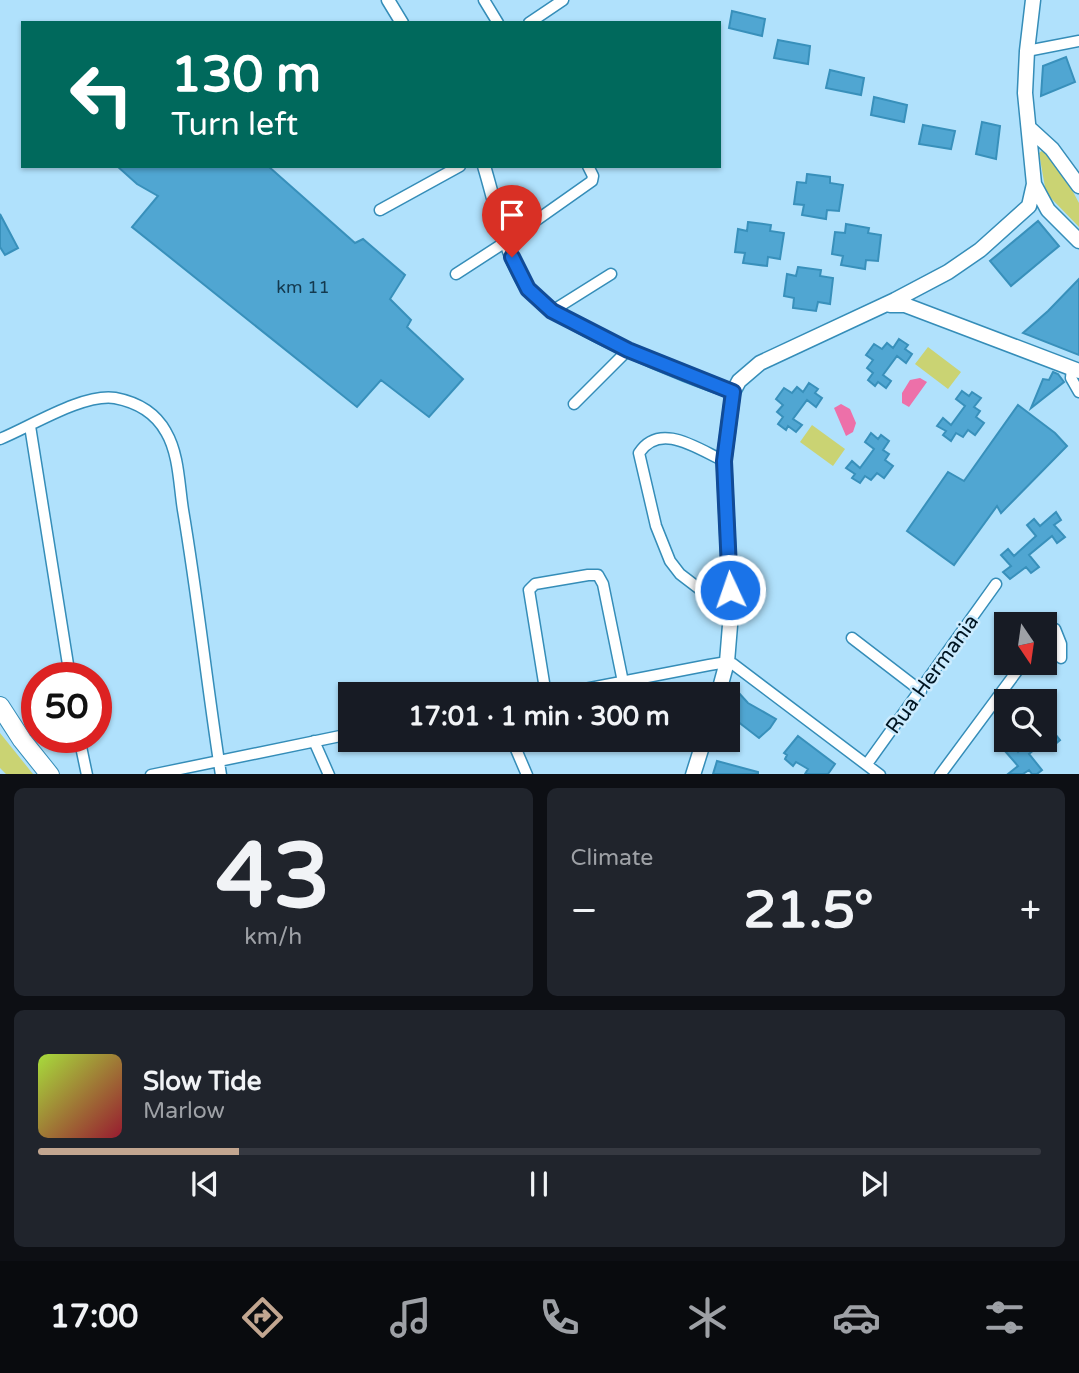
<!DOCTYPE html>
<meta charset="utf-8">
<style>
body{margin:0;font-family:"Varela Round",sans-serif;background:#20242c;color:#f1f3f6;height:100vh;display:flex;flex-direction:column;font-size:26px;white-space:nowrap}
*{box-sizing:border-box;margin:0}
p{font-size:23px;color:#9ea1a6}
.icon{flex:none;width:38px;height:38px;fill:none;stroke:currentColor;stroke-width:2;stroke-linecap:round;stroke-linejoin:round}
.map{position:relative;height:774px;overflow:hidden}
.drawer{display:flex;flex-direction:column;gap:14px;padding:14px;background:#0d0f14;flex:1}
.drawer>*{flex:none}
.top-card{position:absolute;left:21px;top:21px;width:700px;height:147px;border-radius:0px;box-shadow:0 2px 5px #0004;background:#00695c;color:#fff;overflow:hidden}
.needle{width:46px;rotate:167deg}
.fabs{position:absolute;left:994px;top:612px;display:grid;gap:14px}
.fabs a{display:grid;place-items:center;width:63px;height:63px;border-radius:0px;background:#171b24;box-shadow:0 2px 5px #0004;font-size:35px}
.speed{position:absolute;left:21px;top:662px;display:flex;gap:14px;font-size:35px;font-weight:700;text-align:center}
.speed>*{display:grid;place-content:center;width:91px;height:91px;border-radius:50%;background:#171b24;box-shadow:0 2px 5px #0004;line-height:1}
.speed .limit{border:10px solid #d22;background:#fff;color:#111}
.pin{position:absolute;display:grid;place-items:center;width:60px;height:60px;color:#fff;margin:-72px -30px;border-radius:50% 50% 50% 0;rotate:-45deg;box-shadow:0 0 7px #0007}
.pin .icon{rotate:45deg}
.me{position:absolute;width:77px;margin:-38px;rotate:357deg;stroke-linejoin:round;filter:drop-shadow(0 0 5px #0008)}
.turn{display:flex;align-items:center;gap:24px;height:147px;padding:0 35px;font-size:32px}
.turn .icon{width:91px;height:91px;stroke-width:2.5}
.turn b{display:block;font-size:49px;line-height:60px}
.big{font-size:52px;font-weight:700;line-height:1.1}
.drawer .tile{flex:1;display:flex;flex-direction:column;justify-content:center;gap:10px;min-width:0;padding:0 24px;border-radius:10px;background:#20242c}
.drawer .dial{align-items:center;gap:0}
.dial b{font-size:91px;line-height:1}
.song{display:flex;align-items:center;gap:21px}
.cover{width:84px;height:84px;border-radius:10px;background:linear-gradient(135deg,hsl(80 70% 55%),hsl(350 70% 35%))}
.played{height:7px;border-radius:4px;background:linear-gradient(90deg,#c2a690 20%,#363941 20%)}
.keys{display:flex;justify-content:space-around;direction:ltr}
.heat{display:flex;justify-content:space-between;align-items:center;font-size:38px;direction:ltr}
.drawer .tiles{flex:1;display:grid;gap:14px;grid-template-columns:1fr 1fr}
.tile:last-child{grid-column:span 2}
.trip{position:absolute;left:338px;top:682px;width:402px;height:70px;border-radius:0px;background:#171b24;box-shadow:0 2px 5px #0004;font-weight:700;line-height:70px;text-align:center}
.dock{display:flex;height:112px;justify-content:space-around;align-items:center;background:#090b0e;color:#9ea1a6}
.dock .icon{width:49px;height:49px}
.dock .on{color:#c2a690}
.dock b{font-size:32px;color:#f1f3f6}
.map>svg:first-child{display:block}
.green{fill:#cad373}
.water{fill:#ed70a9}
.building{fill:#50a6d2;stroke:#3890bb;stroke-width:2}
.lines{fill:none;stroke-linecap:round;stroke-linejoin:round}
.minor-casing{stroke:#358db8;stroke-width:13}
.tertiary-casing{stroke:#358db8;stroke-width:15}
.secondary-casing{stroke:#358db8;stroke-width:17}
.trunk-casing{stroke:#358db8;stroke-width:20}
.minor{stroke:#fff;stroke-width:10}
.tertiary{stroke:#fff;stroke-width:12}
.secondary{stroke:#fff;stroke-width:14}
.trunk{stroke:#fff;stroke-width:18}
.route-casing{stroke:#114b97;stroke-width:18}
.route{stroke:#1a73e8;stroke-width:12}
.labels{text-anchor:middle;stroke-width:5;stroke-linejoin:round;paint-order:stroke}
.number-label{font-size:18px;fill:#14394e}
.street-label{font-size:21px;fill:#001522;stroke:#cbebfe}
</style>
<div class="map">
<svg width="1079" height="775" viewBox="0 0 1079 775">
<rect width="100%" height="100%" fill="#b0e1fc"/>
<path class="green" d="M1043,150l21,25 15,28v24l-33,-34 -7,-40z
M928,347l33,25 -13,17 -33,-25z
M812,425l33,24 -12,17 -33,-24z
M0,733l33,41h-27l-6,-6z"/>
<path class="water" d="M920,378l7,4 -18,25 -7,-4v-10l8,-13z
M841,404l9,5 6,14 -3,9 -7,4 -12,-28z"/>
<path class="building" d="M732,11l33,8 -3,17 -33,-8z
M778,40l32,6 -2,18 -34,-6z
M1066,57l9,25 -34,14 2,-30z
M830,70l34,8 -3,17 -35,-7z
M874,97l33,8 -3,17 -33,-7z
M982,122l18,4 -4,33 -20,-5z
M923,125l32,6 -4,18 -32,-5z
M117,166h151l87,77 8,-4 42,36 -15,24 21,21 -4,7 56,52 -34,38 -48,-37 -24,27 -225,-180 26,-31 -21,-12z
M807,174l23,3v6l13,2 -4,26 -12,-1 -1,9 -24,-4 2,-10 -10,-1 3,-22 9,1z
M0,214l18,34 -13,7 -5,-8z
M1038,221l21,25 -48,40 -21,-25z
M748,222l23,3 -1,6 14,2 -4,26 -12,-2 -1,9 -24,-3 2,-10 -10,-1 3,-23 9,2z
M846,224l23,4 -1,5 13,2 -3,26 -12,-1 -1,9 -24,-4 2,-9 -11,-2 3,-22 10,1z
M798,267l23,3 -1,6 13,2 -3,26 -12,-2 -2,9 -23,-3 1,-10 -10,-2 3,-22 9,2z
M1079,279v76l-56,-22 25,-22z
M899,339l9,6 -3,4 7,5 -6,9 -9,-7 -14,19 8,6 -5,7 -8,-6 -3,4 -7,-6 5,-7 -6,-5 6,-8 -7,-5 8,-11 8,5 5,-6 6,5z
M1053,372l5,2 6,8 -33,26 12,-29 6,1z
M809,383l9,6 -3,4 7,5 -6,9 -9,-7 -14,19 9,6 -6,7 -8,-6 -2,4 -8,-6 5,-7 -6,-5 6,-7 -7,-6 8,-11 8,5 5,-6 6,5z
M962,391l7,5 3,-4 9,6 -7,9 6,4 -4,6 8,6 -9,12 -7,-5 -5,7 -7,-4 -5,8 -8,-6 3,-4 -9,-5 6,-8 8,7 14,-19 -9,-7z
M1018,405l37,28 12,13 -66,67 -4,-7 -43,59 -47,-34 41,-59 16,9z
M871,433l7,6 3,-4 8,6 -6,9 6,4 -4,6 8,6 -9,12 -7,-5 -6,7 -6,-4 -5,7 -8,-5 3,-4 -9,-6 6,-7 8,7 14,-19 -9,-7z
M1056,512l5,8 -7,5 11,12 -8,6 -5,-7 -23,19 10,12 -8,6 -5,-6 -16,12 -7,-7 8,-6 -10,-11 7,-6 6,7 22,-20 -9,-11 7,-6 6,7z
M738,692l10,11 28,16 -6,9 -11,10 -31,-24v-9z
M1045,705l9,13 -7,6 13,16 -7,6 -8,-10z
M798,736l37,28 -7,10h-23l3,-5 -12,-7 -3,4 -8,-7 2,-4 -3,-2z
M1031,740h15l-17,14 13,16 -5,4h-5l-3,-4 -6,4h-15l10,-8 -13,-15 7,-6 6,7z
M717,761l41,11v2h-45z"/>
<g class="lines">
<defs>
<path id="minor" d="M484,0l14,23
M529,23l34,-23
M1027,51l52,-10
M380,210l80,-44
M456,274l51,-33 85,-60 1,-5 -5,-10
M552,311l59,-37
M1072,368l-1,10 8,14
M574,404l54,-54
M30,426l40,251
M0,439c30,-12 83,-46 115,-41 21,4 40,14 51,34 13,22 13,53 17,78 15,88 24,176 38,265
M724,461c-26,-12 -64,-40 -85,-8l17,73 14,35 10,13 51,39
M1055,629l6,15v14
M852,638l69,53
M546,695l-17,-105 6,-6 53,-9h10l5,9 20,98
M554,695l155,-30 18,-3 6,2 147,111
M79,737l8,38
M512,740l15,35
M314,741l15,34
M867,764l129,-180
M151,775l199,-41
M940,775l83,-112"/>
<path id="tertiary" d="M388,0l14,23
M484,166c11,36 22,92 43,122 27,36 160,90 206,104"/>
<path id="secondary" d="M1029,128l23,21 27,37
M1034,184l14,26 31,31
M890,305h15l174,66
M718,695l9,-33 4,-49 -7,-152 9,-69 6,-11 21,-18 135,-63 53,-28 32,-22 49,-44 5,-22 -9,-91 2,-42 6,-51
M693,775l11,-35"/>
<path id="trunk" d="M0,706l22,34 28,35"/>
</defs>
<use href="#minor" class="minor-casing"/>
<use href="#tertiary" class="tertiary-casing"/>
<use href="#secondary" class="secondary-casing"/>
<use href="#trunk" class="trunk-casing"/>
<use href="#minor" class="minor"/>
<use href="#tertiary" class="tertiary"/>
<use href="#secondary" class="secondary"/>
<use href="#trunk" class="trunk"/>
</g>
<g class="lines">
<defs>
<path id="route" d="M512,257l16,32 24,22 76,39 105,42 -9,69 6,129"/>
</defs>
<use href="#route" class="route-casing"/>
<use href="#route" class="route"/>
</g>
<g class="labels">
<g class="number-label">
<text x="303" y="293">km 11</text>
</g>
<g class="street-label">
<text transform="translate(932 674) rotate(-54)" y="7">Rua Hermania</text>
</g>
</g>
</svg>
<div class="fabs">
<a><svg class="needle" viewBox="-14 -14 28 28"><path d="M0-13l5 13h-10z" fill="#e53935"/><path d="M0 13l5-13h-10z" fill="#9ea1a6"/></svg></a>
<a><svg class="icon" aria-label="search" viewBox="0 0 24 24"><circle cx="10" cy="10" r="6"/><path d="M15 15l6 6"/></svg></a>
</div>
<div class="speed"><div class="limit">50</div></div>
<div class="pin" style="left:512px;top:257px;background:#d93025"><svg class="icon" aria-label="arrive" viewBox="0 0 24 24"><path d="M6 21V4h12l-3 4 3 4H6"/></svg></div>
<svg class="me" style="left:730px;top:590px" viewBox="-20 -20 40 40"><circle r="17" fill="#1a73e8" stroke="#fff" stroke-width="3"/><path d="M0-11L8 9 0 5-8 9z" fill="#fff"/></svg>
<div class="trip">17:01 · 1 min · 300 m</div>
<div class="top-card">
<div class="turn"><svg class="icon" aria-label="left" viewBox="0 0 24 24"><path d="M17 20v-9H6M10 6l-5 5 5 5"/></svg><div><b>130 m</b>Turn left</div></div>
</div>
</div>
<section class="drawer">
<div class="tiles">
<div class="tile dial"><b>43</b><p>km/h</p></div>
<div class="tile"><p>Climate</p>
<div class="heat"><a>−</a><b class="big">21.5°</b><a>+</a></div>
</div>
<div class="tile">
<div class="song"><i class="cover"></i><div><b>Slow Tide</b><p>Marlow</p></div></div>
<div class="played"></div>
<div class="keys"><svg class="icon" aria-label="previous" viewBox="0 0 24 24"><path d="M18 5L8 12l10 7zM5 5v14"/></svg><svg class="icon" aria-label="pause" viewBox="0 0 24 24"><path d="M8 5v14M16 5v14"/></svg><svg class="icon" aria-label="next" viewBox="0 0 24 24"><path d="M6 5l10 7-10 7zM19 5v14"/></svg></div>
</div>
</div>
</section>
<nav class="dock">
<b>17:00</b>
<svg class="icon on" aria-label="directions" viewBox="0 0 24 24"><path d="M12 3l9 9-9 9-9-9zM9 14v-3h6M13 9l2 2-2 2"/></svg>
<svg class="icon" aria-label="music" viewBox="0 0 24 24"><path d="M9 18V5l10-2v13"/><circle cx="6" cy="18" r="3"/><circle cx="16" cy="16" r="3"/></svg>
<svg class="icon" aria-label="phone" viewBox="0 0 24 24"><path d="M5 4h4l2 5-3 2q2 4 5 5l2-3 5 2v4C11 20 4 13 5 4z"/></svg>
<svg class="icon" aria-label="climate" viewBox="0 0 24 24"><path d="M12 3v18M4 7l16 10M4 17L20 7"/></svg>
<svg class="icon" aria-label="car" viewBox="0 0 24 24"><path d="M5 17H2v-5l4-1 3-4h7l3 4 3 1v5h-3M9 17h6M6 11h13"/><circle cx="7" cy="17" r="2"/><circle cx="17" cy="17" r="2"/></svg>
<svg class="icon" aria-label="filters" viewBox="0 0 24 24"><path d="M4 7h16M4 17h16"/><circle cx="9" cy="7" r="2"/><circle cx="15" cy="17" r="2"/></svg>
</nav>
